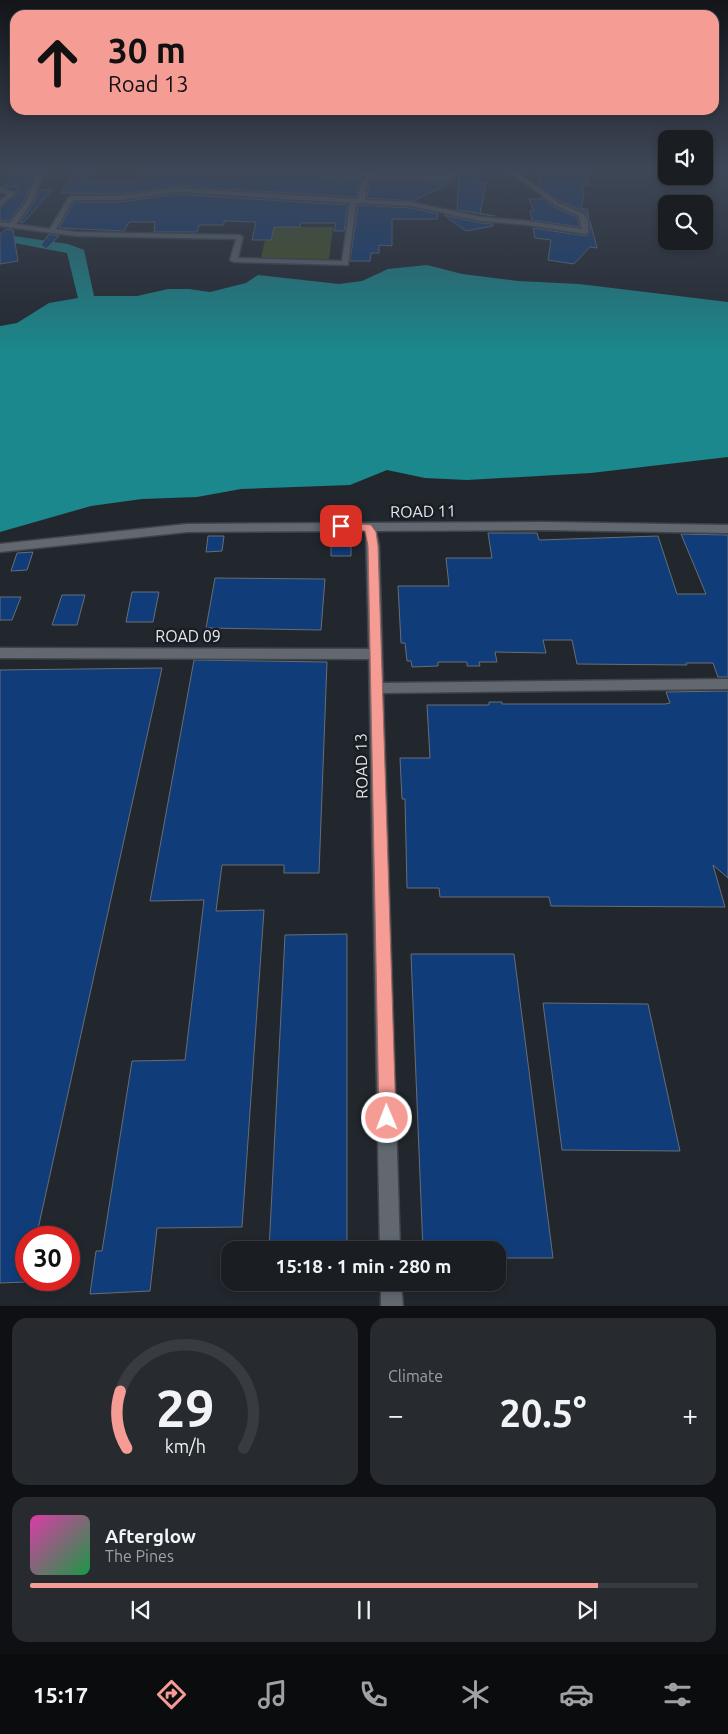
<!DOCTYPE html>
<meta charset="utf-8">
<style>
body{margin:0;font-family:Ubuntu,sans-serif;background:#272a2f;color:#f1f3f6;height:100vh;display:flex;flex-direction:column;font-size:19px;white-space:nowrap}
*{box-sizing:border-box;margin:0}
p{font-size:16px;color:#9fa2a5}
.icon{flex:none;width:28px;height:28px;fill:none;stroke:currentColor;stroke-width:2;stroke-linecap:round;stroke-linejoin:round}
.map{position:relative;height:1306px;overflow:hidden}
.panel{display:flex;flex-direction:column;gap:12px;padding:12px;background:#0e1013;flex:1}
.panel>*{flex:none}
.banner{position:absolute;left:10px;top:10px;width:709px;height:105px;border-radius:15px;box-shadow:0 2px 8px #0003,0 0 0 1px #383b40;background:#f59c95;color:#111;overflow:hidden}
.tools{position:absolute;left:658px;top:130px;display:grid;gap:10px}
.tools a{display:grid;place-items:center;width:55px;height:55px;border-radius:10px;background:#1a1d22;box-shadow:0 2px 8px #0003,0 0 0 1px #383b40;font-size:25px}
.speed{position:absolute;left:15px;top:1226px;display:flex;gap:10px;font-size:25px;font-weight:700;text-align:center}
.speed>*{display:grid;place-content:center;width:65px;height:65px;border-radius:50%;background:#1a1d22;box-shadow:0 2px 8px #0003,0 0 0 1px #383b40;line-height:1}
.speed .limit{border:8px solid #d22;background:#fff;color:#111}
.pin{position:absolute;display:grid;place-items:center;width:42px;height:42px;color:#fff;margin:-21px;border-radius:10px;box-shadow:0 2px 8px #0006}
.me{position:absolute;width:55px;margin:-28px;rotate:359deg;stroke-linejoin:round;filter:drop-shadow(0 0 4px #0008)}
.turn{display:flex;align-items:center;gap:18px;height:105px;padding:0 15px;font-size:22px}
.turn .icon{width:65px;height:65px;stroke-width:2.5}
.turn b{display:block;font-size:35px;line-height:42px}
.big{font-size:38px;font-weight:700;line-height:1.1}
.panel .widget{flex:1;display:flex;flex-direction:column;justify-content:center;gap:8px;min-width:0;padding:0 18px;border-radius:15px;background:#272a2f}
.panel .dial{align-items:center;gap:0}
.dial svg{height:130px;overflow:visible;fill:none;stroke:#383b40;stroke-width:7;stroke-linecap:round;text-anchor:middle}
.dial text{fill:#f1f3f6;stroke:none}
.song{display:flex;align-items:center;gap:15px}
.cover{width:60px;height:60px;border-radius:8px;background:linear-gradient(135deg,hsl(320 70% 55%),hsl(140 70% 35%))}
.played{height:5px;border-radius:2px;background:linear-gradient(90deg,#f59c95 85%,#383b40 85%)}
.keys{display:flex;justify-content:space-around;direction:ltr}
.heat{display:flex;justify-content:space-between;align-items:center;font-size:28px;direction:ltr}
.panel .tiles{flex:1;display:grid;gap:12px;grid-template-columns:1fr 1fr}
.widget:last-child{grid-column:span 2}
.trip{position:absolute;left:221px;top:1241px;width:285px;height:50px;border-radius:15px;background:#1a1d22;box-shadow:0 2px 8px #0003,0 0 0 1px #383b40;font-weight:700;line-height:50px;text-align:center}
.tabs{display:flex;height:80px;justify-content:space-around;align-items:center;background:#0a0c0e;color:#9fa2a5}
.tabs .icon{width:35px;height:35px}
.tabs .current{color:#f59c95}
.tabs b{font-size:22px;color:#f1f3f6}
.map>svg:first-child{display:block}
.green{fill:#47561f}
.water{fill:#1a888c}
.building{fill:#103d7a;stroke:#686d75}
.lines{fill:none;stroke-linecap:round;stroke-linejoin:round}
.minor-casing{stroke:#40444a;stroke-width:3}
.minor{fill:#626870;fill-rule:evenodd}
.route{fill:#f59c95;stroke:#9f6561}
.labels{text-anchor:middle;stroke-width:5;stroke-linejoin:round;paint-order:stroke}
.street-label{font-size:16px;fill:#e6e9ed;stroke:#191e24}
</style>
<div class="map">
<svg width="728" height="1307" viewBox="0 0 728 1307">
<rect width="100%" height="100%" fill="#22272e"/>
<path class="green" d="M268,227h65l-4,32 -68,-1z"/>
<path class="water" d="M0,234l68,10 16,6 10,46h43l31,-7h21l21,3 36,-9 12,-8 81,9 23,-3 26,-12 39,-4 35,9 56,7 61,3 149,18v155l-137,16 -124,7 -42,-2 -38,-8 -37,15 -109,4 -44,8 -55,2 -51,7 -91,26v-206l17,-3 32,-20 29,-5 -11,-45 -58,-11z"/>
<path class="building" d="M78,170h16l-9,12h52l6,-9 35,1 2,-3 16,-1h50l27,3v-3h42l-1,2 5,4 43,2 -6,19 -179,-11 -56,8 -60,-1z
M343,170h79l-2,3z
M553,170h30l7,15h-9l3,7 -3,17h6l2,10 -4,-7 -25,-11 -20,-14 -2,-14h14z
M19,171l16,1 -11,29 -15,20 -9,-1v-12l17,-14 -2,-3 4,-4h-16z
M459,174h20v8l7,1 -6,31 15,2 -38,-6z
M373,180l78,2 -38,19 -46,-3 2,-14z
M38,190h14l-28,32h-4l14,-19z
M177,194l171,11 -4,26h-10l2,-8h-35l-1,4h-26l-3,13h-19l4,-18 -31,-1 -2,4h-24l-2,7h-43l1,-10h-26l-5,9 -65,-3 15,-26h47z
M541,197l13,10 23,10 3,10 -48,-7 -2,-9h4l-5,-12h12z
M358,205l53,3 27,6 -1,5h-45v27l-13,-1v8h-8l-1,8h-20z
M444,215l37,8 12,1v2l-27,5z
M590,221l7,27 -7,-1 -16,17 -26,-4 3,-20 -16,-2 -2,-10 53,8 4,-4z
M6,229l7,1 5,31 -18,3v-30z
M49,234l10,2 -13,13 -5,-4z
M488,533h49l2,7 119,-4 19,58h29l-25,-60 47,1v142h-10l-5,-14h-27l1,2 -110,-1 -5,-24h-29l3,13 -51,-1 2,10h-18l1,4h-13v-4h-29v4l-26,1 -1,-6h-4l-2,-18h-4l-3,-57h51l-3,-28h46z
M208,536h16l-2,15 -16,1z
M331,543h20v13h-20z
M33,552l-6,18 -16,1 6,-18z
M215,578l110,1 -4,51 -115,-2z
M132,592h27l-6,30h-27z
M62,595h23l-8,30h-25z
M0,597h21l-9,23h-12z
M194,660l133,2 -8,211h-35v-8h-62l-6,46 48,-1 -22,317 -85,1 -7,63 -60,3 6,-43h6l30,-190 53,-1 19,-160 -54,1z
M162,668l-126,570h-10v44l-26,1v-613z
M728,691v187l-15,-13 12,42 -174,-1 -2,-9h-109l-1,-9h-32l-2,-89h-3l-2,-41h30l-3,-53h62v-3h13v2h163l5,-1 -4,-11z
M347,934v316h-78l16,-315z
M411,954h103l39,304h-55v-8h-75z
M543,1003l105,1 32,147 -118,-1z"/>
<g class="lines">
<defs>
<path id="minor" d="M38,170h6l-12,32 -16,22 34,5 18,-31 3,-2h50l56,-8 181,11 3,-16 5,-7 -47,-2 -3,-2 1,-2 60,4 72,2 1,-6h6l-1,8 -3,2 -80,-2 -5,5 -2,17 46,2 70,15 47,4 54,8 -3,-13 -24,-11 -48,-35h7l45,33 25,11 4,6v12l-3,2 -57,-9 -47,-4 -70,-15 -55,-3 -8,62 -114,-3 -4,-2 6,-21 -160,-3 -76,-10v-4l10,1 16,-21zM177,192l173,11 -8,58 -104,-3 5,-21 -3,-2 -164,-3 -20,-3 17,-29h48z
M0,188l16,5 -16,13v-5l8,-7 -8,-2z
M543,522l185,3v8l-185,-3 -167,1 3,15 4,137 345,-4v10l-345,4 17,557h-20l-11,-591 -369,-1v-10l369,1 -3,-116 -2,-2 -177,1 -187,20v-8l187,-20z
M381,1282h20l2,25h-22z"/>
</defs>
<use href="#minor" class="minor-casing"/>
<use href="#minor" class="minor"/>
</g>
<linearGradient id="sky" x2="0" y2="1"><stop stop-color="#131519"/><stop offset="0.48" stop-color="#3e4757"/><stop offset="1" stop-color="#3e4757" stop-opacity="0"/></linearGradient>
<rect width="728" height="353" fill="url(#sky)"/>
<path class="route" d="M341,522l30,3 5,7 2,14 18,572 -3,5 -6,3 -6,-3 -2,-5 -11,-572 -3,-15 -27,-3 -2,-2z"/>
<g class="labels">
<g class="street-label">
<text transform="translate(423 511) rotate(-1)" y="6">ROAD 11</text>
<text x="188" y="642">ROAD 09</text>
<text transform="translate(361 766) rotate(-91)" y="6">ROAD 13</text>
</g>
</g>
</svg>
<div class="tools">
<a><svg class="icon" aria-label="sound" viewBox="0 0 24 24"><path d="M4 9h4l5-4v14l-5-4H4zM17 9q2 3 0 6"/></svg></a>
<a><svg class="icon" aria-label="search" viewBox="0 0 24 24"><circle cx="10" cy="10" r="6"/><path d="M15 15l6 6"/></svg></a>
</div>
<div class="speed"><div class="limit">30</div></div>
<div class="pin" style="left:341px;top:526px;background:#d93025"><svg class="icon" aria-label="arrive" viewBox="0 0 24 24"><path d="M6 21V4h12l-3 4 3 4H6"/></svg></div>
<svg class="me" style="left:387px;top:1118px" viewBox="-20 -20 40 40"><circle r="17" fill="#f59c95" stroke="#fff" stroke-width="3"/><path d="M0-11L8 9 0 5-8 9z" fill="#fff"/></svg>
<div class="trip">15:18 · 1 min · 280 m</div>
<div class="banner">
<div class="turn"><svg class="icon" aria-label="ahead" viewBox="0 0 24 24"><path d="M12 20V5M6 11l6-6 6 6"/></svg><div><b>30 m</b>Road 13</div></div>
</div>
</div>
<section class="panel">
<div class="tiles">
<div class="widget dial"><svg viewBox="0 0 100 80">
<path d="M14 69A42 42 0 1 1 86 69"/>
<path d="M14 69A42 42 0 0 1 10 34" stroke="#f59c95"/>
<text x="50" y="56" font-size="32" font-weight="700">29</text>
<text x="50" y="72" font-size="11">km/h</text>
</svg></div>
<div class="widget"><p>Climate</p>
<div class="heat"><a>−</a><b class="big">20.5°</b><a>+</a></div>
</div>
<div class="widget">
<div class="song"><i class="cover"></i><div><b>Afterglow</b><p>The Pines</p></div></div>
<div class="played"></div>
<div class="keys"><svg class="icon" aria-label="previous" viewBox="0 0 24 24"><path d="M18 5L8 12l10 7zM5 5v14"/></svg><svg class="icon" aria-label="pause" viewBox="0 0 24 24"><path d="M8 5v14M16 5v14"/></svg><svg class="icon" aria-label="next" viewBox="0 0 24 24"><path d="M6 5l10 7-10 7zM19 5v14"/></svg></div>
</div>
</div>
</section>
<nav class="tabs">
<b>15:17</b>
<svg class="icon current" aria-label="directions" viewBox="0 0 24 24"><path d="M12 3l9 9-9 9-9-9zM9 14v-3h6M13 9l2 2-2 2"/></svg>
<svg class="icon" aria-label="music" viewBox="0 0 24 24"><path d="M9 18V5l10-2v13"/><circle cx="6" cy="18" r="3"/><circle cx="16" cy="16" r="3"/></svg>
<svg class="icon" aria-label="phone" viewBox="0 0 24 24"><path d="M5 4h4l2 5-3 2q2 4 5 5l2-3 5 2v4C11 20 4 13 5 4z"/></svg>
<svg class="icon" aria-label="climate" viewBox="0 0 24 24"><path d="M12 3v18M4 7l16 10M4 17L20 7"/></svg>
<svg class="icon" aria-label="car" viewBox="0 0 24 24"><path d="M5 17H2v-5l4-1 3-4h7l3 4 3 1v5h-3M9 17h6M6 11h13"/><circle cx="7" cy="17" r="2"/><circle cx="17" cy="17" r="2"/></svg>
<svg class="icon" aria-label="filters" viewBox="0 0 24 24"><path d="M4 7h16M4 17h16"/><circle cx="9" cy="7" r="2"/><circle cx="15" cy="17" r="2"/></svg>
</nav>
